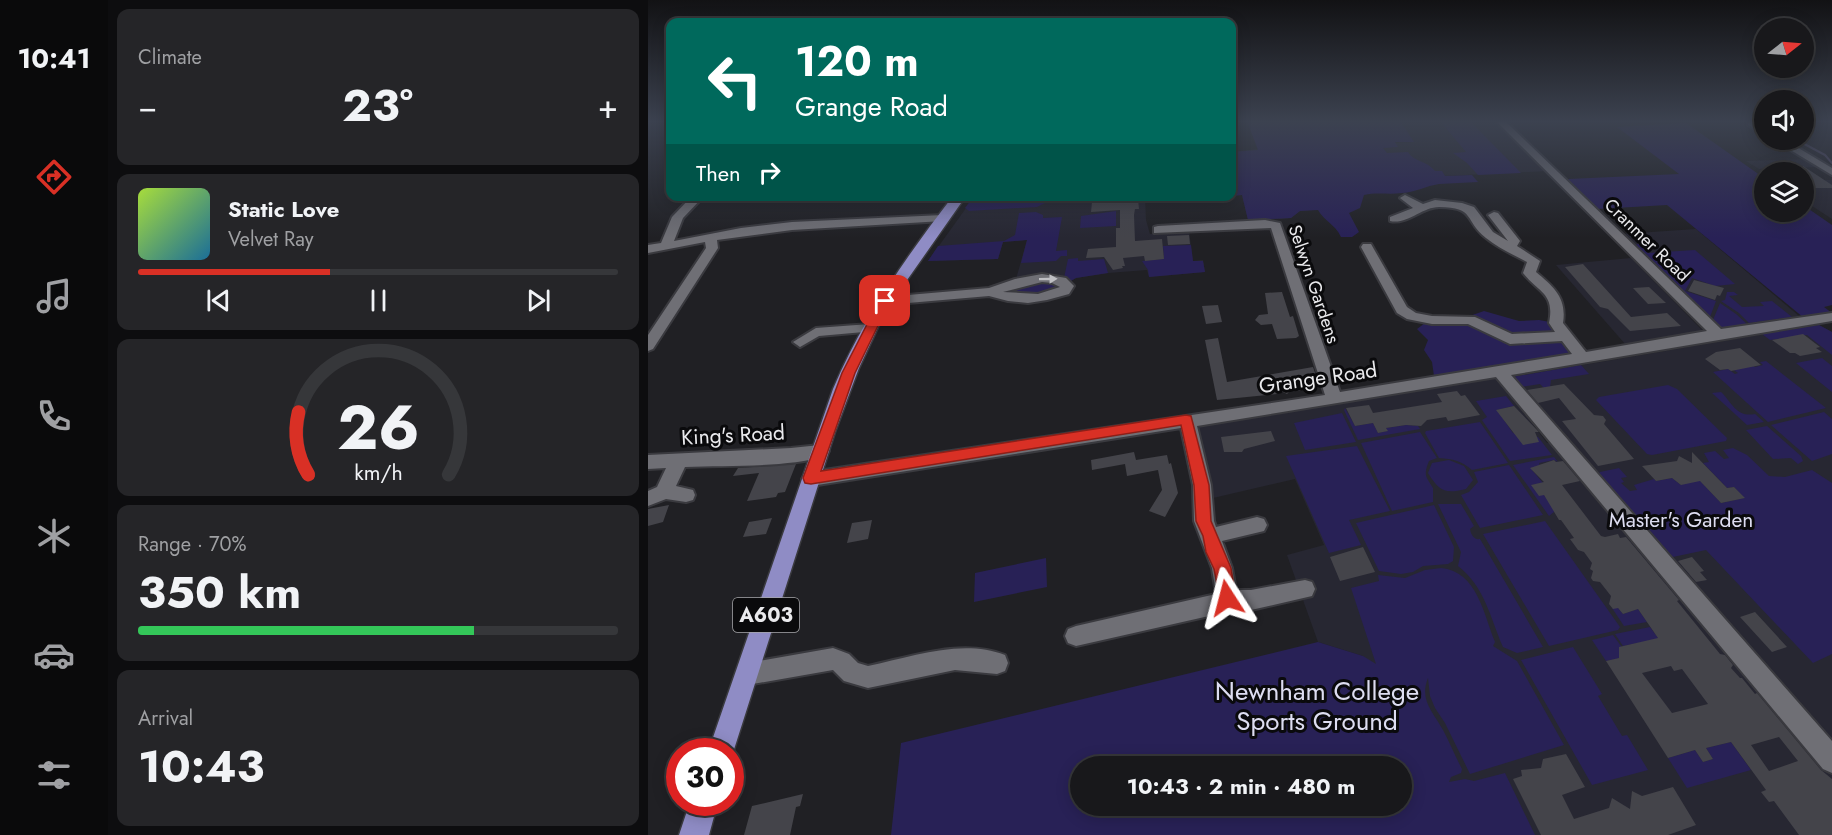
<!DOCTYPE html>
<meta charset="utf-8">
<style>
body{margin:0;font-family:Jost,sans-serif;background:#252528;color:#f1f3f6;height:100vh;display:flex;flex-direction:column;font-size:22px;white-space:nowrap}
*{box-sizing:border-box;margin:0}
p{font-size:20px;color:#9fa0a3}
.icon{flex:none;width:33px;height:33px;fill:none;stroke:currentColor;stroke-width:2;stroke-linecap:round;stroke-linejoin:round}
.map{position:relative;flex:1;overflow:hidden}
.panel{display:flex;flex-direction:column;gap:9px;padding:9px;background:#0d0d0f;width:540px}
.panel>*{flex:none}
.top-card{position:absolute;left:18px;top:18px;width:570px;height:183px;border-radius:12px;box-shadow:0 3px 15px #0003,0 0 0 2px #36373a;background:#00695c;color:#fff;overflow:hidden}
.needle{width:39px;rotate:73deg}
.controls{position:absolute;left:1106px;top:18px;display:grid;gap:12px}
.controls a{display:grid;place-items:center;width:60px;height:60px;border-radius:50%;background:#18181b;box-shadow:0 3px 15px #0003,0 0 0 2px #36373a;font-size:30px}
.speed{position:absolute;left:18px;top:738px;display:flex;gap:12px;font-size:30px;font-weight:700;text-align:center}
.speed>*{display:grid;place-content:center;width:78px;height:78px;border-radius:50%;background:#18181b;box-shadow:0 3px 15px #0003,0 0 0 2px #36373a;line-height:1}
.speed .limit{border:9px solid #d22;background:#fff;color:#111}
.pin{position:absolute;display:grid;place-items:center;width:51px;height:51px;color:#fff;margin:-26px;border-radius:12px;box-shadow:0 3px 9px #0006}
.me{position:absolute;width:66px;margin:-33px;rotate:351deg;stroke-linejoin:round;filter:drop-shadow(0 0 4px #0008)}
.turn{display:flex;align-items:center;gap:21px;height:126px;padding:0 30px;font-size:27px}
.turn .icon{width:78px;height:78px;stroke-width:2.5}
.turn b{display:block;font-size:42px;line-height:51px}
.then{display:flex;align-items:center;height:57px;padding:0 30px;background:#0003;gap:12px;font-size:22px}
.big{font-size:45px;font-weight:700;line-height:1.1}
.panel .widget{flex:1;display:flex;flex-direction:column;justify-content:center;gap:9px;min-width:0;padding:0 21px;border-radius:12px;background:#252528}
.panel .dial{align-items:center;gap:0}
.dial svg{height:156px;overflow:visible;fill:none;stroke:#36373a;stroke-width:7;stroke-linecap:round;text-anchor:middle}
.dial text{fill:#f1f3f6;stroke:none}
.song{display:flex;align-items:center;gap:18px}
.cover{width:72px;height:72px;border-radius:9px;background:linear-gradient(135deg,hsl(80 70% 55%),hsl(200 70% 35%))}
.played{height:6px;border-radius:3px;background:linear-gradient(90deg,#d93025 40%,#36373a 40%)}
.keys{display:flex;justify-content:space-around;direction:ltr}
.heat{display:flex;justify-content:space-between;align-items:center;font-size:33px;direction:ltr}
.charge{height:9px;border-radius:4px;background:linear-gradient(90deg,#34c759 70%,#36373a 0)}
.trip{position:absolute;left:422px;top:756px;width:342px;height:60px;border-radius:30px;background:#18181b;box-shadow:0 3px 15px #0003,0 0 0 2px #36373a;font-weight:700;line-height:60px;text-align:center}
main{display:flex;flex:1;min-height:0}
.dock{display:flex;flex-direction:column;width:108px;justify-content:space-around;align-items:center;background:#0a0a0b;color:#9fa0a3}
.dock .icon{width:42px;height:42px}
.dock .selected{color:#d93025}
.dock b{font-size:27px;color:#f1f3f6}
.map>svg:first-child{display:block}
.built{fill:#272732}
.green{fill:#282156;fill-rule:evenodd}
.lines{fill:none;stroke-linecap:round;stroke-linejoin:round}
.stream{stroke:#4c4662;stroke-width:2}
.building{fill:#44444a;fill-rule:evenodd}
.minor-casing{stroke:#3a3a3f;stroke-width:4}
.major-casing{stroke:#3a3a3f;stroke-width:3}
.minor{fill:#6f6f75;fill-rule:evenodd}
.major{fill:#8f8cc5;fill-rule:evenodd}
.oneway{fill:#bfbfc3}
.route{fill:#d93025;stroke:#8d1f18;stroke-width:1.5}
.labels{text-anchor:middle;stroke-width:6;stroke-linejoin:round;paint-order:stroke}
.far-street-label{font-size:18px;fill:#eaeaed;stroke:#0a0a0c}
.shield{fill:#0a0a0c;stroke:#a7a7aa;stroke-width:1.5}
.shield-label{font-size:20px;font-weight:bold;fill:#eaeaed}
.street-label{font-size:21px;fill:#eaeaed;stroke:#0a0a0c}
.park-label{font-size:21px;fill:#ddddf1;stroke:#0a0a0c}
.near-park-label{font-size:26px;fill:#ddddf1;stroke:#0a0a0c}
</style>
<main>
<nav class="dock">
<b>10:41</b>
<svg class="icon selected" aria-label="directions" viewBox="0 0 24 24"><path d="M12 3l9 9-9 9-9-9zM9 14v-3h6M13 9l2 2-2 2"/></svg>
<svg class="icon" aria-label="music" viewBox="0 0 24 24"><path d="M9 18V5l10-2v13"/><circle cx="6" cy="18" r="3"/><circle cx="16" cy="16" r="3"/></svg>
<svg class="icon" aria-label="phone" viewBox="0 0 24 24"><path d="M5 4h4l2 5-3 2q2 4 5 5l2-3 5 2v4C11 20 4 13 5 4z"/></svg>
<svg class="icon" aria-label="climate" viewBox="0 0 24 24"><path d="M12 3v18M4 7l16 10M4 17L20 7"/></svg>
<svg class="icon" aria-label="car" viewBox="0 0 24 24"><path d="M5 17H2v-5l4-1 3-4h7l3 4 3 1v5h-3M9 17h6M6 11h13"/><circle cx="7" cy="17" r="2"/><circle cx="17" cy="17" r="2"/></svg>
<svg class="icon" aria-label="filters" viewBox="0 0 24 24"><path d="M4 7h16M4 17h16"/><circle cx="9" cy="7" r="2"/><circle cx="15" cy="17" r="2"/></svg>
</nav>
<section class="panel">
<div class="widget"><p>Climate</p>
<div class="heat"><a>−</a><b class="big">23°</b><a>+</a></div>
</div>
<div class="widget">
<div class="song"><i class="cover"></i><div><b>Static Love</b><p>Velvet Ray</p></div></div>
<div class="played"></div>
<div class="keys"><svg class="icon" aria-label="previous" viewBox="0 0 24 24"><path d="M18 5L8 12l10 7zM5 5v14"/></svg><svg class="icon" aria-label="pause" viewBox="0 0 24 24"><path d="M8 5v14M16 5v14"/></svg><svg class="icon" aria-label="next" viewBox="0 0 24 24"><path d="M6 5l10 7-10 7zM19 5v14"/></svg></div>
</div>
<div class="widget dial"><svg viewBox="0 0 100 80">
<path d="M14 69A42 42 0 1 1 86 69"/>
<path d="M14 69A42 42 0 0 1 9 37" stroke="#d93025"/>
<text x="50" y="56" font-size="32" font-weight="700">26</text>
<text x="50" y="72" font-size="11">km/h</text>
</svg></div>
<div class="widget"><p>Range · 70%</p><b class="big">350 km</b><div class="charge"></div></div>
<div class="widget"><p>Arrival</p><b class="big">10:43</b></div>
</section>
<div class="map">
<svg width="1184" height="835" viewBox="0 0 1184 835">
<rect width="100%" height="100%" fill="#202024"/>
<path class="built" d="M849,121l51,50 -203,10 9,26 -54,4 -9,7 -9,1 -34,1 -6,-25 -10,1v-44l26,-3 155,-7 -12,-20z
M1156,159l13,8 -58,2 -13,-8z
M1155,180h29v39l-29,-19z
M497,196l1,24 4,14 39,-3 4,30 10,-1 2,12 -56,5 -2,-7 -39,3 -32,5 -7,4 -12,-6 -41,3 11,-39 -24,2 -5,17 -70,2 46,-64z
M1048,229l103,87 -78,12 -99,-94z
M983,258l72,73 -77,14 -70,-80z
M1171,325l13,7v414l-320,-369z
M849,378l50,65h4l42,46 239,280v66h-357l-112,-179 -45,-14 -31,-87 37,-10 -29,-66 -82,19 -17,-69 3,-3z"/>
<path class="green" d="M599,121h185l-31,1 13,20h-19l3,5 -15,1 4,5 21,-1c6,10 18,8 27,19h7l3,5 27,-1 6,7c-13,1 -26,1 -39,2 -13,2 -23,8 -37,9 -13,2 -25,-1 -38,2l-4,13 -11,5 10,19 -7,5h-11c-6,-13 -17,-16 -23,-27l-18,1 -9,7 -43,2 -6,-25 -10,1v-44l26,-2z
M792,121h30l51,52 -43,2 -11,-12 -14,-10 13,-1z
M1038,123l78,55v34h39v-7l29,20v80l-8,2 8,6 -28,5 -137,-113 -69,4 -30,-30 111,-5 -62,-47z
M326,196h75v1l-4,6 -8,4 -68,4 -4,-3z
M468,211v15l-36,2 1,-12z
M388,212l7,3v3l19,-1 -6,34 11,-1v6h-6l-5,5 -35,2 6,-23 -24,2 -5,17 -70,2 10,-15 66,-5 11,-6 4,-22z
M991,244l9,9 47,-3 40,34 -20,2 -23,-8 -7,13 31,10 -6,16 -76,-72z
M543,245l2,16h10l2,11 -56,5 -1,-7 -6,-9 22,-2 -1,-13z
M430,258v3l26,-2 4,14 -32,5 -7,4 -5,-4 4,-19z
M401,281l11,5 -1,3 -23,6 -34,-1 -2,-4 18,-6z
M1079,292h7l4,3 -9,1 13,11 22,-1 -4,-4 12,-1 20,16 -43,6 -10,-10 -18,-12 4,-1z
M1072,303l16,11 11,10 -26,4 -8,-8z
M836,311l35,10 20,-1 11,2 11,18 14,15 -141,21 -2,-14 -8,-12 4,-10 -11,-11 8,-6 27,-1z
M1171,325l13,7v23l-25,-20 -37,5 -8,-6z
M1174,358l10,8v26l-36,-29z
M1118,361l60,47 -58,14 -55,-50 15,-3 7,5 3,-1 -4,-3 15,-8 6,5 8,-2 -3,-3z
M933,365l8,9 -38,6 -1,7 -6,1 -4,-4 -19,3 -9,-10z
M1020,385l9,4 50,49 -1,3 -74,14 -5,-1 -51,-54 3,-3z
M1073,392c10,9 15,26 34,22l9,8 -17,3 -35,-32z
M858,396l8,10 -17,4 16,23 25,4 14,18 -42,6 -28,-41 5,-3 -11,-16z
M697,408l10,18 18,-3 5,10 9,-2 -1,-3 20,-3 12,1 2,3 -62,11 -14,-30z
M1176,412l8,7v35l-20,7 -41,-36z
M694,413l14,29 -51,8 -11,-27z
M832,422l28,41 -36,7c-10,-9 -19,-11 -33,-12l-14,-25 1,-2z
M1119,426l34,30 2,5 -5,3 -7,-6 -18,1 -27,-29z
M772,432l17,26 -8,3c-6,15 -3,15 4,27v14l-41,9 -31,-68z
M709,446l33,65 -41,9 12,25 -32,8 -43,-97z
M1085,448l14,7 22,21 16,1 27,-7 20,13v171l-19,9 -107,-113 -38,8 -71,-82 3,-4 19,-4 8,9 -6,1 3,4 -3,1 9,8 7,-1 -3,-5 20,-6 2,2 16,-3 9,7 6,-18 34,36 23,-5 -10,-11 -7,1 -24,-25 6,-1 -5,-9 11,-2 9,8 5,-1 -6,-8z
M906,457l4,5 -4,-2 -15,3 1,3 -8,4 11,13 -11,2 12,10 11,16 -6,5 -36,-51z
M801,460l15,6 9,14 -7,9c-21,5 -26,3 -38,-16l4,-10z
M861,465l34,50 -63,13 -19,-33 8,-3 9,-10 -4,-10z
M790,504h23l13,22 -4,3c1,6 4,11 10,10l63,108 -26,6 -14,-6c-13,-30 -18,-60 -45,-81l3,-14z
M786,505l20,42 -1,14 -5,3 -25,2 -10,6 -12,2 -22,-3 -23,-48z
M897,521l75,106 -2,3 -69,16 -66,-112z
M398,558l1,29 -73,15 1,-29z
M793,568c36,3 43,47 54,74l-2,4 24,15 47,84 -94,29 -25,-51 -10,-15 -5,-12 -2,-18c-9,22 5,34 15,52 7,13 12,26 19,39l-1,4 -10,4 -2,5 16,-3 9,2 31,-8 30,62h-644l10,-92 417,-101 45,14 13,8 -25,-76 28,-7 -1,-6 27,3 20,-8zM753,766v40h-321v-40z
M964,608h6l5,6 15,-5 9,13 -23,4z
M1002,627l9,12 -36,7 -8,-12z
M965,635l13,18 -7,-2 2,7 -15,3 -14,-21z
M925,647l29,47 -4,2 24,40 5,-1 21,35 -56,15 -71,-125z
M1083,742l20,28 -64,18 -19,-30 27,-8 8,12 10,-3 -7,-11z"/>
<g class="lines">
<path class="stream" d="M1149,140l28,15 7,8"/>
</g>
<path class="building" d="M1155,166l29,19v3h-29z
M476,196h11v3h3l1,10h-4l-1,6 1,26 27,-2 2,20 -19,2 -1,-5 -21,2 2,8h-3l1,2 -10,2 -9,-13 -18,1 2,-9 28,-2v-19h4v-18l-29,2 1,-10 32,-2z
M541,235l1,9 -22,1 -1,-9z
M935,264l48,53 36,-4 14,13 -51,5 -22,-22 -8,-2 -35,-40z
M1046,280l30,8 -4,8 -3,-1 -2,5 -27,-9z
M1001,287l17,16 -18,1 -15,-16z
M634,292l8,25 3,-1 6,20 -3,2 -19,1 -5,-15 -11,1 -6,-5 4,-5 9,-1 -3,-21z
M570,305l4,17 -16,2 -4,-18z
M1155,334l17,13 -4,1 6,4 -22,4 -5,-3h-5l-18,-13z
M570,338l9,44 86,-15 7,20 -31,5 -2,2 -8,-4 -2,4 -60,6 -12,-60z
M1092,348l21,17 -30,6 -3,-2 -8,1 -15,-11 11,-7z
M916,384l30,31 9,1 3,4 -2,4 30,35 -36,7 -36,-45 14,-2 -17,-21 -21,5 -11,-13z
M809,391l4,5 4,-1 15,20 -32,6 -2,-4 -19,3 -6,6 -15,-1 -20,3 2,3 -10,2 -5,-10 -18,3 -9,-18 23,-3 4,8 69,-11 -5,-8z
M866,406l25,26h-4l4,10 -16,3 -27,-35z
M623,431l4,10 -31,8 -2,3h-18l-3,-15z
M486,452l2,8 31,-5 2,9 2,-1 7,30 -13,24 -16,-6 13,-21 -4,-20 -31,6 -2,-12 -33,6 -1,-10z
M1044,452l35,36 7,-1 11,11 -24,5 -21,-22 -19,4 -9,-7 -16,3 -14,-15 35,-5 2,-5 13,7z
M906,460l2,2 7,-1 17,20 -18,4 39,51 4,1 13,-3 2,4 6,-1 53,63 -2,1 43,53 5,1 8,10 -2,3 9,10h2l13,16 2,-1 64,77 11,9v56h-33l-25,-34 -5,1 -8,-10 5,-2 -35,-48 -25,6 7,11 -10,3 -8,-12 -27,8 -62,-97 13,-3v-11l39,-9 -20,-29 -15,5 -5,-6 -5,1 -4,-5 2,-8 -11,-14 -7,-1 -2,-3 2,-7 -3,-2 2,-6 -8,-11 -6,-2 -8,-11 4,-1 -13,-18h-2l-15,-25 -5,1 -8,-11 13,-3 -14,-14zM1023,666l3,5 8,-2 26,35 -36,9 -30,-40zM1131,737l19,24 -29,10 -18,-26z
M148,464l-11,28 -7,1 -2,4 -29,4 12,-28 -26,3 5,-8z
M21,505l-6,17 -15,4v-17z
M124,518l-6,16 -23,3 6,-15z
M224,520l-4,19 -21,4 5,-20z
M715,547l12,25 -35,9 -10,-24z
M1044,557l12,14 -4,1 7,8 -11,2 -18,-21z
M1107,612l32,35 -15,5 -32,-35z
M918,754l19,33 -23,8 12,24 35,-11 3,-10 18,11 2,-18 10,5 31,-9 23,38 -28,10h-127l-28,-56 9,-3 -1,-6 20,-2 2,-9z
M155,794l-3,12 -4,1 -6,28h-46l8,-29z"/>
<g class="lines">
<defs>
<path id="minor" d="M848,121h9l216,208 111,-16v8l-321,54 321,366v32l-9,-4 -327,-392 -299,49 14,59 3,36 2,6 41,-10 7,2 3,6 -3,6 -42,10 10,27 4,22h15l54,-10 7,2 3,7 -3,7 -61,14 -24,-1 -18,7 -133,30 -8,-3 -3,-7 3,-7 8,-3 140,-32 -4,-26 -18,-47 -1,-36 -12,-57 -370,58 -6,-2 -3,-5 3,-5 6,-2 514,-77 -54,-167 -117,5v-6l4,-1 107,-6 15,3 60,169 232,-38 -10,-13 -52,3 -42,-20h-36l-25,-5 -10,-6 -36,-66 2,-3h8l36,63 9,6 16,3 43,1 37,17 43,-2 -6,-9c6,-30 -10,-30 -26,-50l4,-11c-13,-7 -29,-14 -41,-24 -22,-17 -10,-31 -47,-31 -17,0 -32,18 -49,14v-4l23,-9 -13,-10 5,-3 18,9 12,-4 27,3 12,4 19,25 15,9 -20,-26 6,-3 4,1 22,28 -3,5 23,15 -4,11c18,15 31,26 27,51l23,29 121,-21z
M1100,121h6l10,6v7l-16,-9z
M1126,140h11l47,28v7z
M44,196h12l-21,22 -9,23 67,-13 51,-6 151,-7 6,3 -6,3 -151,9 -75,10 1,8 -65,101 -5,2v-16l58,-87 -1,-6 -57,11v-8l13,-2 11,-26z
M394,274l24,4 8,8 -5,8 -22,6 -19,3 -20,-2 -19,-5 -104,9 -7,-4 7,-4 104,-9 26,-9zM394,282l10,1 8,4 -22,7 -35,-2z
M222,324l5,1 2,3 -2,3 -56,5 -19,11 -7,-5 23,-14z
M172,445l6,1 3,5 -3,5c-40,12 -99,9 -141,11l-9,19 17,4 2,5 -2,5 -7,2 -20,-3 -18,7v-15l9,-4 9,-19 -18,1v-14l143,-7z
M185,648l16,6 9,9 10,3c43,-9 94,-28 137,-11l3,8 -3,8 -8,3 -42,-4 -87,18 -24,-7 -11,-11 -86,15 -8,-3 -3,-8 3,-8 8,-3z"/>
<path id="major" d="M305,196h13l-68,97 -20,34 -19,41 -24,64 -105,330v-10h-22l125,-363c30,-71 73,-132 120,-193z
M42,802h28l-9,33h-30z"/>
</defs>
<use href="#minor" class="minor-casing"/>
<use href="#major" class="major-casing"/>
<use href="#minor" class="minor"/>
<use href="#major" class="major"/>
</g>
<defs><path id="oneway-solid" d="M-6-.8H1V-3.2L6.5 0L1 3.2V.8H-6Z" transform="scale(1.5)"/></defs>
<use class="oneway" href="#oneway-solid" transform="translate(400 279) rotate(-1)"/>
<linearGradient id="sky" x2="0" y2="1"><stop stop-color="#121214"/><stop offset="0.51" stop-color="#3c4250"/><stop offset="1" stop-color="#3c4250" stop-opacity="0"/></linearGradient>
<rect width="1184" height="238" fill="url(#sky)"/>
<path class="route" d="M237,298l5,3 -35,72 -34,98 365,-56 5,1 18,69 2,36 20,47 5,30 -3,6 -6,2 -6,-2 -7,-35 -8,-17 -3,-16 -7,-15 -2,-36 -13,-60 -370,59 -6,-1 -2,-5 39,-105 37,-72z"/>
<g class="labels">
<g class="far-street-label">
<text transform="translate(999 240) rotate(44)" y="6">Cranmer Road</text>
<text transform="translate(666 284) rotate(71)" y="6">Selwyn Gardens</text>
</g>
<rect class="shield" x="85" y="598" width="66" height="34" rx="4.5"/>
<g class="shield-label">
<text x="118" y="622">A603</text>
</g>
<g class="street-label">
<text transform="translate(670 378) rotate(-8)" y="7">Grange Road</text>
<text transform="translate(85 435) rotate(-3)" y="7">King's Road</text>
</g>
<g class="park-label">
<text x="1033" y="527">Master's Garden</text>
</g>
<g class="near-park-label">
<text x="669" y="700">Newnham College<tspan x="669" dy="30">Sports Ground</tspan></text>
</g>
</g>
</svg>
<div class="controls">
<a><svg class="needle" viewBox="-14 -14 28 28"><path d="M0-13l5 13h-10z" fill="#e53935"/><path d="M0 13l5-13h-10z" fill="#9fa0a3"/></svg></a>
<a><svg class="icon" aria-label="sound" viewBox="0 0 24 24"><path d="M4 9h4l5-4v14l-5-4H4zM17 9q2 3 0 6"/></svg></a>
<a><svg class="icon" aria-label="layers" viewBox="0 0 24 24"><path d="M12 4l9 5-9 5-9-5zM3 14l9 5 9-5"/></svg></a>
</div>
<div class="speed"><div class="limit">30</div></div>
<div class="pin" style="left:237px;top:301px;background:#d93025"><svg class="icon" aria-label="arrive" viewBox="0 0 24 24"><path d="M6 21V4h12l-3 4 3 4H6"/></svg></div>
<svg class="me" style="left:579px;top:598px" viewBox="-20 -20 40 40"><path d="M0-17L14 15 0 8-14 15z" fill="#d93025" stroke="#fff" stroke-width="4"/></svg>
<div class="trip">10:43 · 2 min · 480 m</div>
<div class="top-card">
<div class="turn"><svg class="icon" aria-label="left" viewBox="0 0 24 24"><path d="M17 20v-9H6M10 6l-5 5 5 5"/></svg><div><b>120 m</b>Grange Road</div></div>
<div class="then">Then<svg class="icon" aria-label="right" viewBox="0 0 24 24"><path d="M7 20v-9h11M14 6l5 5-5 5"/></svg></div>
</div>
</div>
</main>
